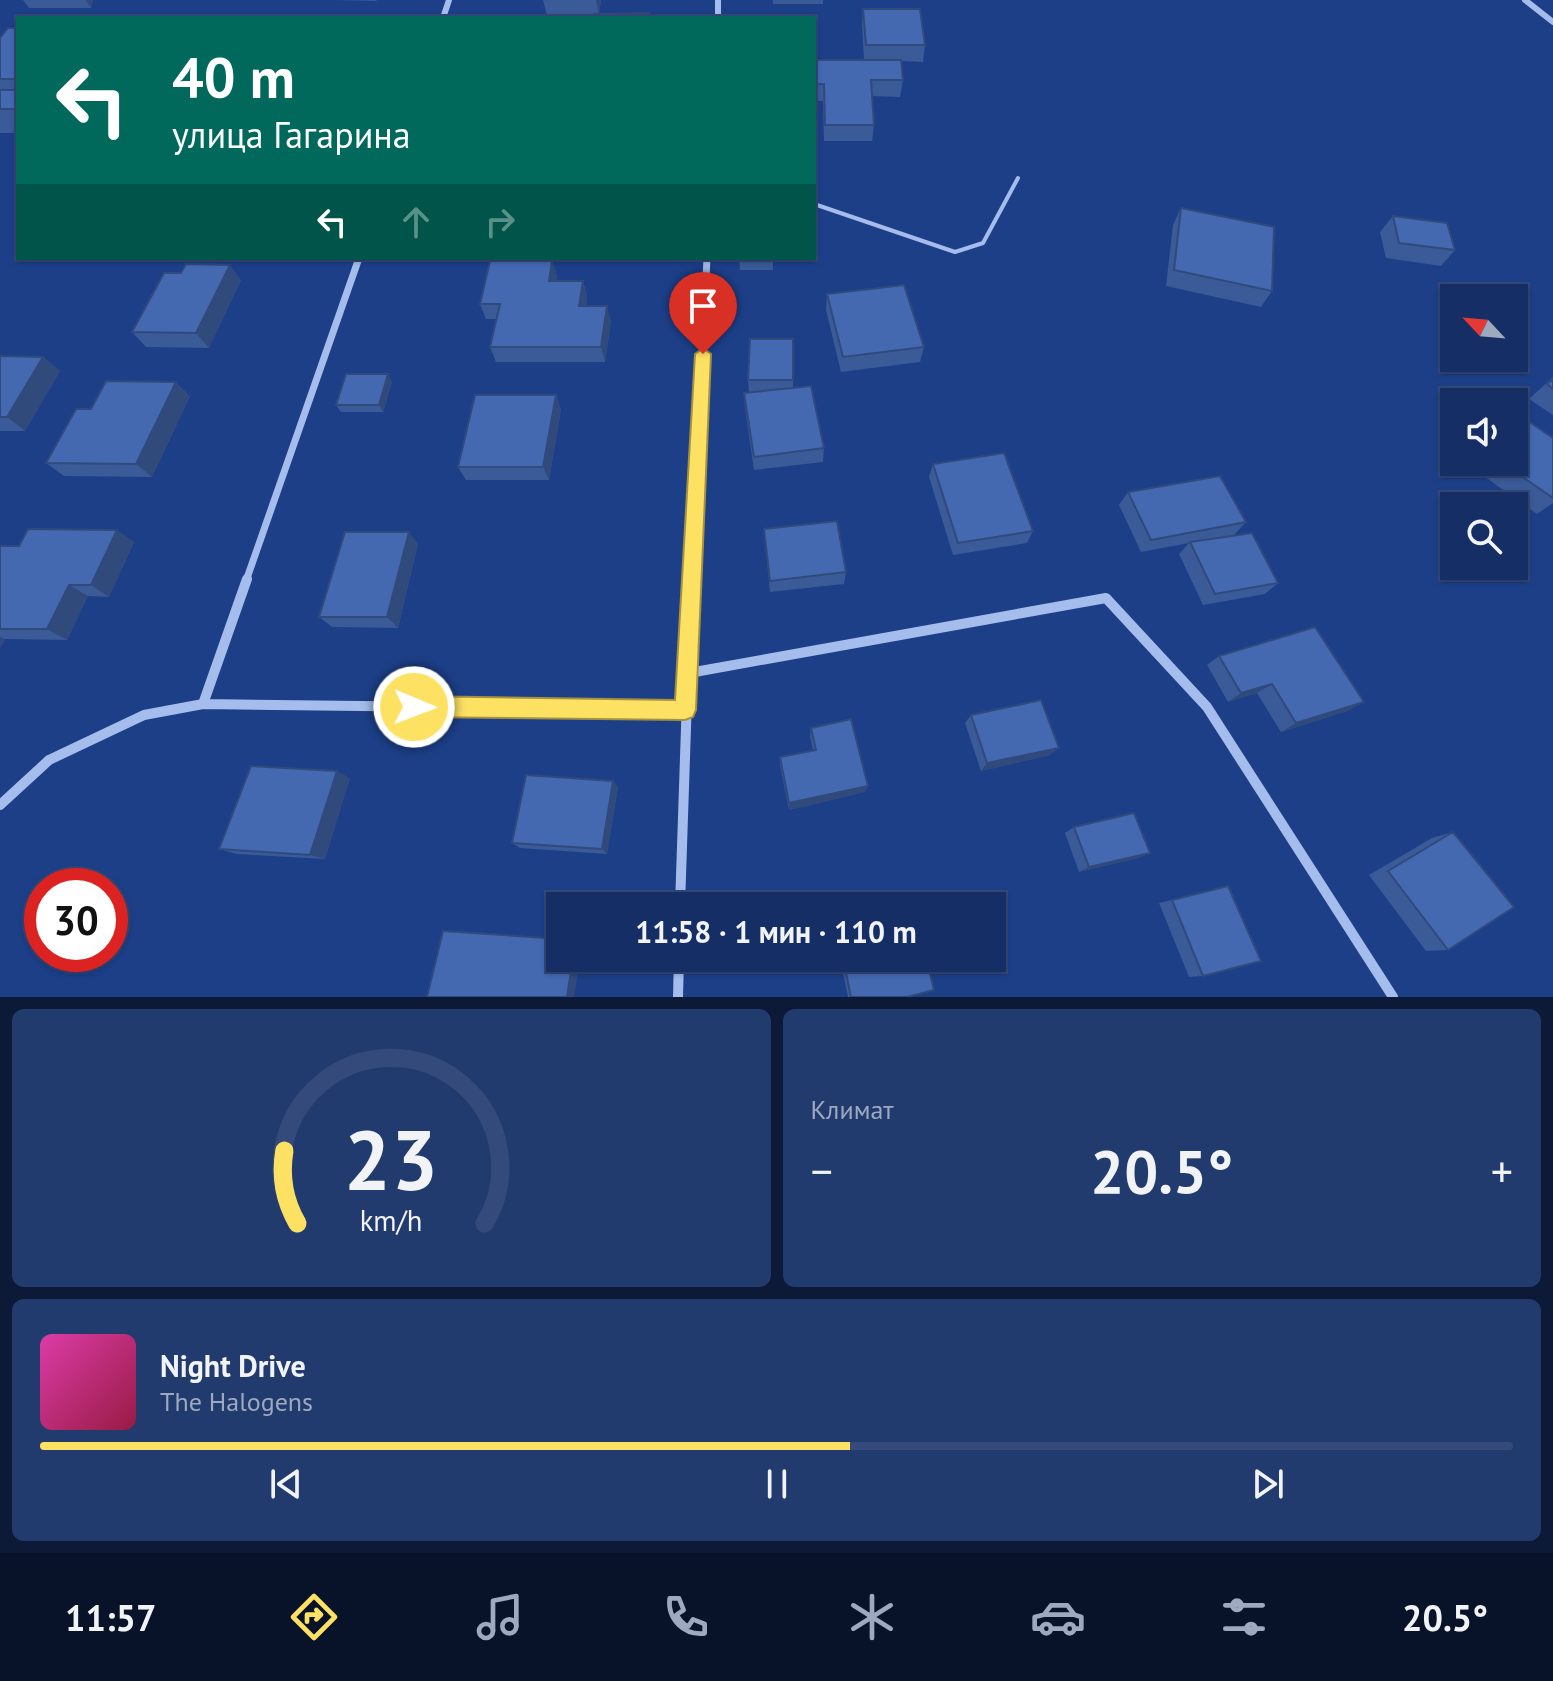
<!DOCTYPE html>
<html lang="ru">
<meta charset="utf-8">
<style>
body{margin:0;font-family:"PT Sans",sans-serif;background:#223b6f;color:#f1f3f6;height:100vh;display:flex;flex-direction:column;font-size:30px;white-space:nowrap}
*{box-sizing:border-box;margin:0}
p{font-size:26px;color:#9da9bf}
.icon{flex:none;width:44px;height:44px;fill:none;stroke:currentColor;stroke-width:2;stroke-linecap:round;stroke-linejoin:round}
.map{position:relative;height:997px;overflow:hidden}
.drawer{display:flex;flex-direction:column;gap:12px;padding:12px;background:#0c1a38;flex:1}
.drawer>*{flex:none}
.hud{position:absolute;left:16px;top:16px;width:800px;height:244px;border-radius:0px;box-shadow:0 2px 6px #0004,0 0 0 2px #344a7a;background:#00695c;color:#fff;overflow:hidden}
.needle{width:52px;rotate:296deg}
.tools{position:absolute;left:1440px;top:284px;display:grid;gap:16px}
.tools a{display:grid;place-items:center;width:88px;height:88px;border-radius:0px;background:#152f66;box-shadow:0 2px 6px #0004,0 0 0 2px #344a7a;font-size:40px}
.speed{position:absolute;left:24px;top:868px;display:flex;gap:16px;font-size:40px;font-weight:700;text-align:center}
.speed>*{display:grid;place-content:center;width:104px;height:104px;border-radius:50%;background:#152f66;box-shadow:0 2px 6px #0004,0 0 0 2px #344a7a;line-height:1}
.speed .limit{border:12px solid #d22;background:#fff;color:#111}
.pin{position:absolute;display:grid;place-items:center;width:68px;height:68px;color:#fff;margin:-82px -34px;border-radius:50% 50% 50% 0;rotate:-45deg;box-shadow:0 0 8px #0007}
.pin .icon{rotate:45deg}
.me{position:absolute;width:88px;margin:-44px;rotate:91deg;stroke-linejoin:round;filter:drop-shadow(0 0 6px #0008)}
.turn{display:flex;align-items:center;gap:28px;height:168px;padding:0 24px;font-size:36px}
.turn .icon{width:104px;height:104px;stroke-width:2.5}
.turn b{display:block;font-size:56px;line-height:68px}
.lanes{display:flex;align-items:center;height:76px;padding:0 24px;background:#0003;justify-content:center;gap:40px;direction:ltr}
.lanes .off{opacity:.35}
.big{font-size:60px;font-weight:800;line-height:1.1}
.drawer .card{flex:1;display:flex;flex-direction:column;justify-content:center;gap:12px;min-width:0;padding:0 28px;border-radius:12px;background:#223b6f}
.drawer .dial{align-items:center;gap:0}
.dial svg{height:208px;overflow:visible;fill:none;stroke:#344a7a;stroke-width:7;stroke-linecap:round;text-anchor:middle}
.dial text{fill:#f1f3f6;stroke:none}
.song{display:flex;align-items:center;gap:24px}
.cover{width:96px;height:96px;border-radius:12px;background:linear-gradient(135deg,hsl(320 70% 55%),hsl(340 70% 35%))}
.played{height:8px;border-radius:4px;background:linear-gradient(90deg,#fce163 55%,#344a7a 55%)}
.keys{display:flex;justify-content:space-around;direction:ltr}
.heat{display:flex;justify-content:space-between;align-items:center;font-size:44px;direction:ltr}
.drawer .tiles{flex:1;display:grid;gap:12px;grid-template-columns:1fr 1fr}
.card:last-child{grid-column:span 2}
.trip{position:absolute;left:546px;top:892px;width:460px;height:80px;border-radius:0px;background:#152f66;box-shadow:0 2px 6px #0004,0 0 0 2px #344a7a;font-weight:800;line-height:80px;text-align:center}
.menu{display:flex;height:128px;justify-content:space-around;align-items:center;background:#081329;color:#9da9bf}
.menu .icon{width:56px;height:56px}
.menu .on{color:#fce163}
.menu b{font-size:36px;color:#f1f3f6}
.map>svg:first-child{display:block}
.lines{fill:none;stroke-linecap:round;stroke-linejoin:round}
.lane{stroke:#a5bdec;stroke-width:4}
.street-far2{stroke:#a5bdec;stroke-width:6}
.street-far1{stroke:#a5bdec;stroke-width:7}
.street{stroke:#a5bdec;stroke-width:10}
.wall{fill:#3a5a98}
.shaded-wall{fill:#304a7c}
.building{fill:#4469b1;stroke:#304a7c;stroke-width:2}
.route{fill:#fce163;stroke:#a49240;stroke-width:2}
</style>
<div class="map">
<svg width="1553" height="997" viewBox="0 0 1553 997">
<rect width="100%" height="100%" fill="#1c3f88"/>
<g class="lines">
<path class="lane" d="M814,204l141,48 28,-9 35,-65"/>
<path class="street-far2" d="M718,0v18
M1525,0l28,22
M443,18l6,-18"/>
<path class="street-far1" d="M246,581l113,-323
M691,581l16,-323"/>
<path class="street" d="M689,673l417,-75 101,109 186,290
M203,704l44,-125
M0,805l49,-45 95,-45 59,-11 482,6
M680,906l11,-327
M678,997l1,-39"/>
</g>
<path class="wall" d="M23,0h70l-2,8h-62z
M332,0h45l-1,1z
M543,0h58l-2,14 50,-1 1,5h-57l1,-3h-47z
M773,0h50v4h-50z
M863,9l62,36 -2,17 -22,-1 2,19 -3,17 -28,-1 2,29 -2,16h-48l-1,-40h-9v-41h50l-2,-35z
M18,28v105h-18v-95z
M1181,208l91,83 -11,16 -95,-21 7,-61z
M1393,216l62,34 -14,16 -55,-8 -6,-26z
M739,258h34v12h-33z
M552,261l5,15 -1,5h27l4,15 -1,10 25,15 -6,41h-109l-6,-15 6,-28h-10l-6,-15z
M241,280l-32,68 -63,-1 -14,-15z
M827,294l97,53 -4,15 -79,10 -15,-62z
M793,339v49l31,60 -1,14 -69,8 -9,-62 -1,-15h5l-1,-13z
M0,356l43,1 17,14 -35,60h-25z
M1553,377v38l-24,-16z
M392,382l-9,30h-42l-5,-7z
M556,395l5,15 -12,70h-83l-8,-13z
M190,396l-38,81 -88,-1 -18,-13 45,-54z
M1553,438v65l-16,11 -73,-52h50z
M933,464l100,67 -6,12 -74,12 -24,-78z
M1128,492l118,30 -12,13 44,48 -13,11 -62,11 -24,-51 10,-11 -48,9 -22,-47z
M764,529l82,43 -2,12 -74,8z
M134,542l-25,55 -21,-1 -21,44 -62,-1 -5,9v-102z
M418,544l-20,84 -66,-1 -13,-10z
M1219,656l145,46 -17,9 -66,21 -24,-39 -29,9 -21,-37z
M971,715l79,40 -69,16 -16,-48z
M811,728l57,58 -3,6 -76,18 -9,-45v-8l33,-7 -3,-14z
M350,778l-25,81 -88,-5 -18,-5z
M613,781l5,6 -11,67 -87,-6 -8,-5z
M1074,827l76,26 -12,5 -59,14 -14,-39z
M1453,832l-5,118 -22,1 -57,-76 63,-37z
M1228,886l-25,90 -14,1 -30,-74z
M840,958h86l-19,39h-59z"/>
<path class="shaded-wall" d="M86,0h7l-2,8z
M596,0h5l-2,15z
M552,261l5,15 -3,20 -5,-15z
M230,265l11,15 -32,68 -13,-15z
M583,281l4,15 -4,25 -4,-15z
M607,306l4,15 -6,41 -4,-15z
M43,357l17,14 -35,60 -18,-14z
M388,374l4,8 -9,30 -4,-7z
M176,382l14,14 -38,81 -16,-13z
M556,395l5,15 -12,70 -6,-13z
M117,530l17,12 -25,55 -18,-12z
M409,532l9,12 -20,84 -11,-11z
M69,585l19,11 -21,44 -20,-11z
M0,637l5,2 -5,9z
M1272,684l-15,9 -29,9 13,-9z
M1364,702l-17,9 -66,21 15,-9z
M1059,748l-9,7 -69,16 6,-8z
M337,771l13,7 -25,81 -15,-4z
M613,781l5,6 -11,67 -5,-5z
M868,786l-3,6 -76,18v-7z
M1150,853l-12,5 -59,14 10,-5z
M573,958h7l-6,39h-7z"/>
<path class="building" d="M863,9h57l5,36h-59z
M649,13v5h-56l1,-4z
M8,28h10v51h-18v-41z
M814,60h87l2,20h-32l3,45h-49l-1,-41h-10z
M0,90h18v19h-18z
M1181,208l93,19 -2,64 -98,-21z
M1393,216l54,7 8,27 -56,-7z
M490,261h62l-3,20h34l-4,25h28l-6,41h-111l10,-43h-20z
M186,264l44,1 -34,68 -64,-1 32,-59h17z
M904,285l20,62 -81,10 -16,-63z
M750,339h43v41h-45z
M0,356l43,1 -36,60h-7z
M346,374h42l-9,31h-43z
M1553,379v10l-6,-5z
M106,381l70,1 -40,82 -90,-1 30,-54h15z
M811,386l13,62 -70,9 -10,-64z
M475,395h81l-13,72h-85z
M1516,413l37,25v60l-52,-36h13v-48z
M1004,453l29,78 -75,12 -25,-79z
M1220,476l26,46 -95,18 -23,-48z
M837,521l9,51 -76,9 -6,-52z
M28,529l89,1 -26,55h-22l-22,44h-47v-83h19z
M345,532h64l-22,85h-68z
M1252,533l26,50 -63,11 -25,-52z
M1315,627l49,75 -68,21 -24,-39 -31,9 -22,-37z
M1041,700l18,48 -72,15 -16,-48z
M851,719l17,67 -79,17 -9,-46 36,-7 -5,-22z
M251,766l86,5 -27,84 -91,-6z
M526,775l87,6 -11,68 -90,-6z
M1134,813l16,40 -61,14 -15,-40z
M1453,832l61,75 -66,43 -60,-79z
M1228,886l33,75 -58,15 -31,-76z
M443,931l117,8v19h13l-6,39h-140z
M843,958h83l8,32 -27,7h-56z"/>
<path class="route" d="M703,348l8,6 -15,356 -3,7 -8,3 -271,-3 -8,-3 -3,-7 3,-8 8,-3 261,4 20,-346z"/>
</svg>
<div class="tools">
<a><svg class="needle" viewBox="-14 -14 28 28"><path d="M0-13l5 13h-10z" fill="#e53935"/><path d="M0 13l5-13h-10z" fill="#9da9bf"/></svg></a>
<a><svg class="icon" aria-label="sound" viewBox="0 0 24 24"><path d="M4 9h4l5-4v14l-5-4H4zM17 9q2 3 0 6"/></svg></a>
<a><svg class="icon" aria-label="search" viewBox="0 0 24 24"><circle cx="10" cy="10" r="6"/><path d="M15 15l6 6"/></svg></a>
</div>
<div class="speed"><div class="limit">30</div></div>
<div class="pin" style="left:703px;top:354px;background:#d93025"><svg class="icon" aria-label="arrive" viewBox="0 0 24 24"><path d="M6 21V4h12l-3 4 3 4H6"/></svg></div>
<svg class="me" style="left:414px;top:707px" viewBox="-20 -20 40 40"><circle r="17" fill="#fce163" stroke="#fff" stroke-width="3"/><path d="M0-11L8 9 0 5-8 9z" fill="#fff"/></svg>
<div class="trip">11:58 · 1 мин · 110 m</div>
<div class="hud">
<div class="turn"><svg class="icon" aria-label="left" viewBox="0 0 24 24"><path d="M17 20v-9H6M10 6l-5 5 5 5"/></svg><div><b>40 m</b>улица Гагарина</div></div>
<div class="lanes"><svg class="icon" aria-label="left" viewBox="0 0 24 24"><path d="M17 20v-9H6M10 6l-5 5 5 5"/></svg><svg class="icon off" aria-label="ahead" viewBox="0 0 24 24"><path d="M12 20V5M6 11l6-6 6 6"/></svg><svg class="icon off" aria-label="right" viewBox="0 0 24 24"><path d="M7 20v-9h11M14 6l5 5-5 5"/></svg></div>
</div>
</div>
<section class="drawer">
<div class="tiles">
<div class="card dial"><svg viewBox="0 0 100 80">
<path d="M14 69A42 42 0 1 1 86 69"/>
<path d="M14 69A42 42 0 0 1 9 41" stroke="#fce163"/>
<text x="50" y="56" font-size="32" font-weight="700">23</text>
<text x="50" y="72" font-size="11">km/h</text>
</svg></div>
<div class="card"><p>Климат</p>
<div class="heat"><a>−</a><b class="big">20.5°</b><a>+</a></div>
</div>
<div class="card">
<div class="song"><i class="cover"></i><div><b>Night Drive</b><p>The Halogens</p></div></div>
<div class="played"></div>
<div class="keys"><svg class="icon" aria-label="previous" viewBox="0 0 24 24"><path d="M18 5L8 12l10 7zM5 5v14"/></svg><svg class="icon" aria-label="pause" viewBox="0 0 24 24"><path d="M8 5v14M16 5v14"/></svg><svg class="icon" aria-label="next" viewBox="0 0 24 24"><path d="M6 5l10 7-10 7zM19 5v14"/></svg></div>
</div>
</div>
</section>
<nav class="menu">
<b>11:57</b>
<svg class="icon on" aria-label="directions" viewBox="0 0 24 24"><path d="M12 3l9 9-9 9-9-9zM9 14v-3h6M13 9l2 2-2 2"/></svg>
<svg class="icon" aria-label="music" viewBox="0 0 24 24"><path d="M9 18V5l10-2v13"/><circle cx="6" cy="18" r="3"/><circle cx="16" cy="16" r="3"/></svg>
<svg class="icon" aria-label="phone" viewBox="0 0 24 24"><path d="M5 4h4l2 5-3 2q2 4 5 5l2-3 5 2v4C11 20 4 13 5 4z"/></svg>
<svg class="icon" aria-label="climate" viewBox="0 0 24 24"><path d="M12 3v18M4 7l16 10M4 17L20 7"/></svg>
<svg class="icon" aria-label="car" viewBox="0 0 24 24"><path d="M5 17H2v-5l4-1 3-4h7l3 4 3 1v5h-3M9 17h6M6 11h13"/><circle cx="7" cy="17" r="2"/><circle cx="17" cy="17" r="2"/></svg>
<svg class="icon" aria-label="filters" viewBox="0 0 24 24"><path d="M4 7h16M4 17h16"/><circle cx="9" cy="7" r="2"/><circle cx="15" cy="17" r="2"/></svg>
<b>20.5°</b>
</nav>
